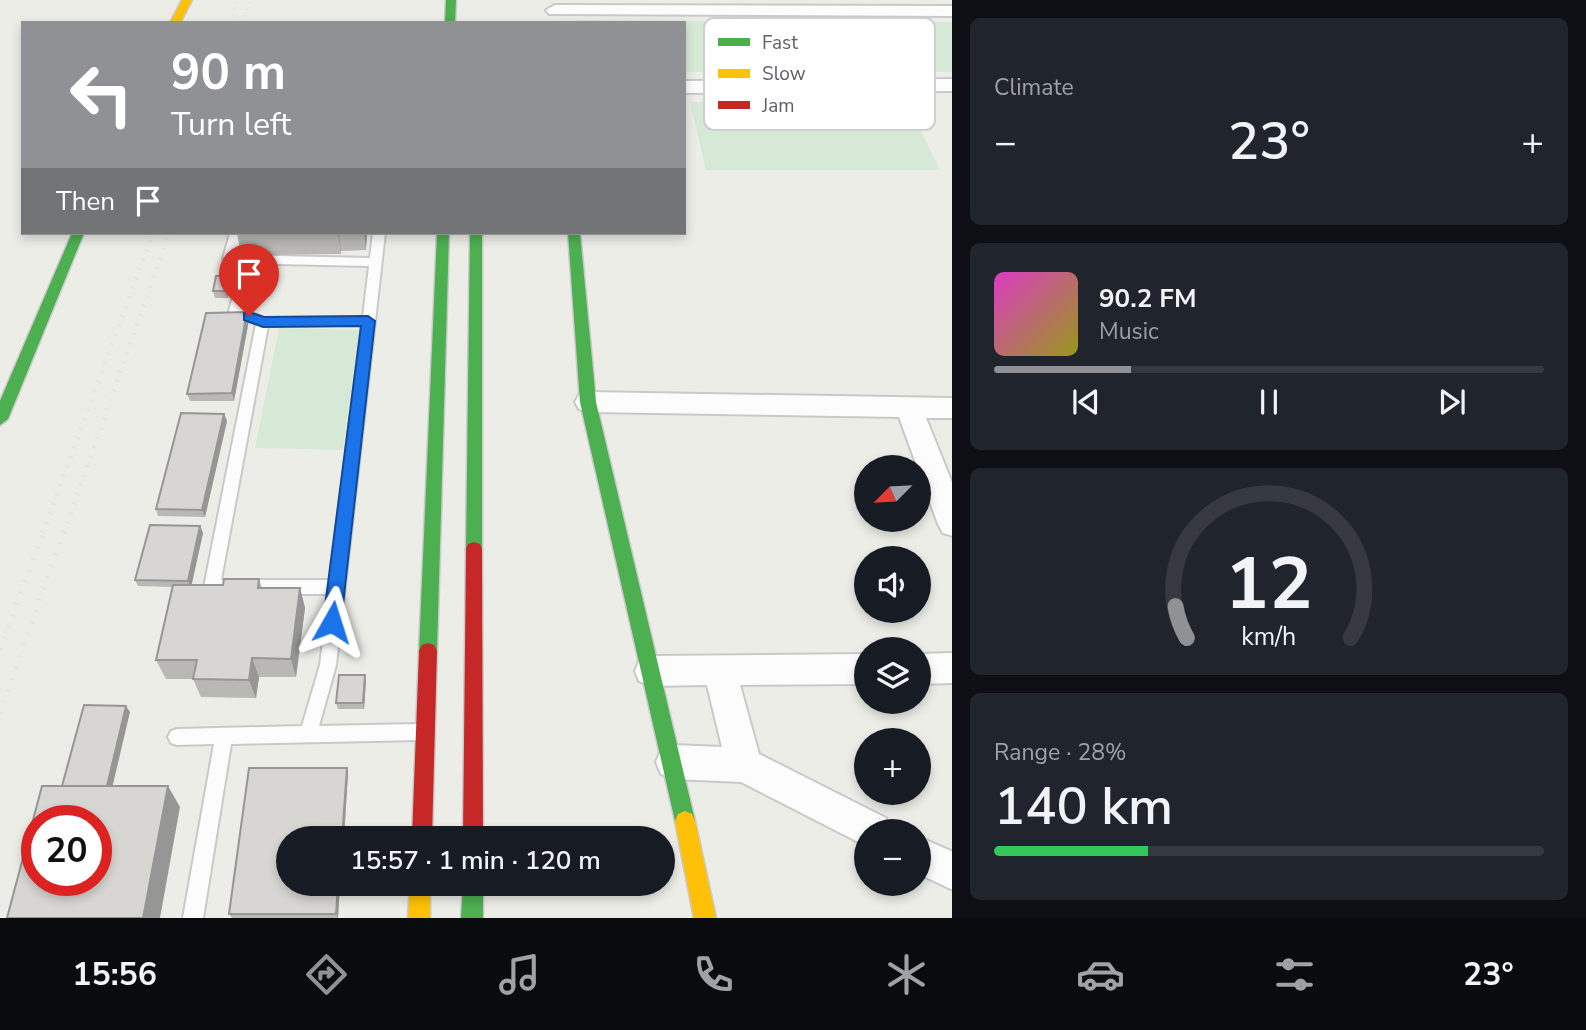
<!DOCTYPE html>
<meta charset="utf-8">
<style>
body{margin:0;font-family:"Nunito Sans",sans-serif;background:#20242c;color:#f1f3f6;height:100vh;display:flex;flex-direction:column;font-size:26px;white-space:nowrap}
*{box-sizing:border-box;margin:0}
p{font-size:23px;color:#9ea1a6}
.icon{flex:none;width:38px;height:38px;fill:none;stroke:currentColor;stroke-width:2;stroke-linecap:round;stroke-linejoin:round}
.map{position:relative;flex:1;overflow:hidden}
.panel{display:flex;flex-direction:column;gap:18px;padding:18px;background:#0d0f14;width:634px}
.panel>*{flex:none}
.banner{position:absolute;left:21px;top:21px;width:665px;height:214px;border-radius:0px;box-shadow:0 4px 10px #0003;background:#8f9194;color:#fff;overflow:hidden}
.needle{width:46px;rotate:246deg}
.buttons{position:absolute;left:854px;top:455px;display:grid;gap:14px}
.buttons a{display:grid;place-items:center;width:77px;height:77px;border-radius:50%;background:#171b24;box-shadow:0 4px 10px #0003;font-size:35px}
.speed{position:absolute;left:21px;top:805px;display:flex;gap:14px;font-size:35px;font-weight:700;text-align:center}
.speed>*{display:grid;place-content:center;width:91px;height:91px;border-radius:50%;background:#171b24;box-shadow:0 4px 10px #0003;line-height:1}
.speed .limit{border:10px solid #d22;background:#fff;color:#111}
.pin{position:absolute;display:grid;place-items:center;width:60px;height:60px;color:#fff;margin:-72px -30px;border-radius:50% 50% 50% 0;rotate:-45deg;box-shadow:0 0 7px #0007}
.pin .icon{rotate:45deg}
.me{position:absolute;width:77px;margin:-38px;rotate:6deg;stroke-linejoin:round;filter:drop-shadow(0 0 5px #0008)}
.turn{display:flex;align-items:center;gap:24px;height:147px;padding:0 35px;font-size:32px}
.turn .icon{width:91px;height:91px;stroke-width:2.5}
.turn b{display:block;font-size:49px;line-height:60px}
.then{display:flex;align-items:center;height:66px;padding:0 35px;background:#0003;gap:14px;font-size:26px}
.big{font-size:52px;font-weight:600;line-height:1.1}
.panel .widget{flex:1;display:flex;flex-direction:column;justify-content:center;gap:10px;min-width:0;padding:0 24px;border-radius:10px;background:#20242c}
.panel .dial{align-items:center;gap:0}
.dial svg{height:182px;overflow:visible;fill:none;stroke:#363941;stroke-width:7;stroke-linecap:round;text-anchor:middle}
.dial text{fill:#f1f3f6;stroke:none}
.song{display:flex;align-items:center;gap:21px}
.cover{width:84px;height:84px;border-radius:10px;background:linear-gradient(135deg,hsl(310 70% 55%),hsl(60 70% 35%))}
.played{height:7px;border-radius:4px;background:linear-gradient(90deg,#8f9194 25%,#363941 25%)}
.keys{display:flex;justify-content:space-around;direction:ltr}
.heat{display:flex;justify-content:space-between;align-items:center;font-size:38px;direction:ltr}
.charge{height:10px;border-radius:5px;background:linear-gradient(90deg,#34c759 28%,#363941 0)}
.trip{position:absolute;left:276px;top:826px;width:399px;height:70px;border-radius:35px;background:#171b24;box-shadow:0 4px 10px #0003;font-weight:600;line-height:70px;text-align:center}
.tab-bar{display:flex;height:112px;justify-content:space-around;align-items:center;background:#090b0e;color:#9ea1a6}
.tab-bar .icon{width:49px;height:49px}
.tab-bar .selected{color:#8f9194}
.tab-bar b{font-size:32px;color:#f1f3f6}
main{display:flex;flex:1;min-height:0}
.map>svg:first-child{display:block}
.green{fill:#d6e9d6}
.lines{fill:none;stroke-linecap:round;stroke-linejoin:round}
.lane-casing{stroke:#c9c9c9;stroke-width:4}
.street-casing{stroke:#c9c9c9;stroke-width:4}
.fast-casing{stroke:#cacaca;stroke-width:3}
.slow-casing{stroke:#cacaca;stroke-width:3}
.jam-casing{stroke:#cacaca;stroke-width:3}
.lane{fill:#fcfcfc;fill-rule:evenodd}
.street{fill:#fcfcfc;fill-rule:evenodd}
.fast{fill:#4caf50;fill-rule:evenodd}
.slow{fill:#ffc107;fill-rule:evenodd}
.jam{fill:#c62828;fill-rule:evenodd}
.rail-far2{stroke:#e4e4e3;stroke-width:3.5;stroke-dasharray:1 6;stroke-linecap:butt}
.rail-far1{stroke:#e4e4e3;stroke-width:5;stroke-dasharray:2 8;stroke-linecap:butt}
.rail{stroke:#e4e4e3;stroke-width:6;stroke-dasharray:2 10;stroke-linecap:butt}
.wall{fill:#b9b8b5}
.shaded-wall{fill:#969694}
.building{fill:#d7d6d3;stroke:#969694;stroke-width:2;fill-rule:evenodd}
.route{fill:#1a73e8;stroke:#114b97;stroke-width:2}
.key{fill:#fff;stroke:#cecfd1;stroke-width:2}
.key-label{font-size:19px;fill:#5d6066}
</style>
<main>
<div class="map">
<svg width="953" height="918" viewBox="0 0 953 918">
<rect width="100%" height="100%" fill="#edede8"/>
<path class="green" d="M577,20l375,2v50h-268v-49h-113z
M690,102l217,1 33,67h-234z
M279,328l80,2 -16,120 -88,-2z"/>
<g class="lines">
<defs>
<path id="lane" d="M230,233h12l-6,22 134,3 3,-25h12l-49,432 -17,61 101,-2 6,2 3,6 -3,6 -6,2 -189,4 -28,174h-20l31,-174 -37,1 -6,-2 -3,-6 3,-6 6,-2 125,-3 18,-61 9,-71h-117l-5,-2 -3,-5 52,-263 -25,-10 -2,-3 10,-36 6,-4 6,4 -9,34 22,9 99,-1 6,-51 -140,-3 -6,-4zM362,325l-32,255h-109l47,-254z"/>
<path id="street" d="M555,5l398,1v10l-404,-2 -3,-4z
M953,79v12l-269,2v-12z
M588,392l365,6v20h-27l27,67v51l-10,-3 -5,-9 -39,-107 -311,-5 -9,-3 -4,-7 4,-7z
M953,653v30l-34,1v-30z
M866,654v30l-126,1 19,69 127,64 5,13h-25v15l-125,-64 -68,-3 -12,-5 -5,-12 5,-12 12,-5 49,2 -15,-62 -56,1 -12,-5 -4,-10 4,-10 12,-5z
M919,837l34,15v38l-34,-16z"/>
<path id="fast" d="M446,0h10l-1,23h-10z
M72,233h12l-76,186 -8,6v-24z
M437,233h12l-12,418 -3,6 -6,2 -6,-2 -3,-6z
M470,233h12v316l-2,5 -6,2 -6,-2 -2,-5z
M568,233h12l16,169 99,419 -3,7 -7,3 -7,-3 -3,-7 -95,-419z
M463,884h20v34h-22z"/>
<path id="slow" d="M182,0h10l-12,23h-10z
M685,811l7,3 3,7 21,97h-22l-19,-97 3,-7z
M410,884h20v34h-22z"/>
<path id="jam" d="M474,542l6,2 2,5 1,289h-20l3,-289 2,-5z
M428,643l6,2 3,6 -5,187h-20l7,-187 3,-6z"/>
</defs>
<use href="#lane" class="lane-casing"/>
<use href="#street" class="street-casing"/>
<use href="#fast" class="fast-casing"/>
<use href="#slow" class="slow-casing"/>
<use href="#jam" class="jam-casing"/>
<use href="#lane" class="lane"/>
<use href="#street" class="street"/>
<use href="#fast" class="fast"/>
<use href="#slow" class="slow"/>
<use href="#jam" class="jam"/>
<path class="rail-far2" d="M230,23l8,-23
M242,23l8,-23"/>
<path class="rail-far1" d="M43,533l110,-300
M64,533l105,-300"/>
<path class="rail" d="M0,650l44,-119
M0,714l64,-183"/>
</g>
<path class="wall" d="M237,233h130l-1,17 -25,1v3l-80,1 -1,-6h-20z
M230,275l1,8 -3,15h-13l-2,-7z
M249,320l-15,81h-44l-3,-7z
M224,414l3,7 -22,96 -47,-1 -2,-7z
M200,526l3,7 -12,52h32l36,-6 3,9h38l5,20 -9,69h-37l-3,21 -55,-1 -8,-18h-27l-10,-19 17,-73 -35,-1 -3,-6z
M366,681l-2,28h-26l-2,-6z
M249,768h98l1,5 -4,65h-55v46h51l-2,34h-106l-3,-4z"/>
<path class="shaded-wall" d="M338,233h1l2,21z
M364,233h3l-1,17z
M230,275l1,8 -3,15 -1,-7z
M247,312l2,8 -15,81 -2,-8z
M224,414l3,7 -22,96 -3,-7z
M200,526l3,7 -12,55 -3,-7z
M300,588l5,20 -9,69 -5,-18z
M252,658l7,19 -3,21 -7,-18z
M365,675l1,6 -2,28 -1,-6z
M126,706l4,6 -20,85 -4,-5z
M347,768l1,5 -4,65h-2z
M168,786l12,21 -20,111h-17z
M338,884h2l-2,34 -2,-4z"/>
<path class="building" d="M230,275l-3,16h-14l3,-15z
M247,312l-15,81 -45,1 19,-81z
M181,413l43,1 -22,96 -46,-1z
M150,525l50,1 -12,55 -53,-1z
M224,579h35l-1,9h42l-9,71 -39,-1 -3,22 -56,-1 4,-19h-41l17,-75h50z
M339,675h26l-2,28h-27z
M84,705l42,1 -19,80h-45z
M249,768h98l-5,70h-53v46h49l-2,30h-107z
M42,786h126l-25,132h-136zM37,821h59v59h-59z"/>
<path class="route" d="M249,312l15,5 104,-1 7,5 -34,301 -2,6 -7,2 -6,-2 -3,-6 38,-296 -98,1 -19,-7v-7z"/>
<rect x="704" y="18" width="231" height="112" rx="10" class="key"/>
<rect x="718" y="38" width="32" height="8" fill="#4caf50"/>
<rect x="718" y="69" width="32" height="9" fill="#ffc107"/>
<rect x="718" y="101" width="32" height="8" fill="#c62828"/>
<g class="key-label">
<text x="762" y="49">Fast</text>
<text x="762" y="80">Slow</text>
<text x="762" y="112">Jam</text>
</g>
</svg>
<div class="buttons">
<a><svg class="needle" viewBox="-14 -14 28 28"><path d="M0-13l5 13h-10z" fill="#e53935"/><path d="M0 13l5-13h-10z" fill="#9ea1a6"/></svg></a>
<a><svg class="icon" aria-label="sound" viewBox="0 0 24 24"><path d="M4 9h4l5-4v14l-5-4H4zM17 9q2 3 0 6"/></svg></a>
<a><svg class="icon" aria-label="layers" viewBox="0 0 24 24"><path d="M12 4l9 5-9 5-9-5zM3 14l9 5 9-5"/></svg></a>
<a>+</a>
<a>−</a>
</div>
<div class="speed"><div class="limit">20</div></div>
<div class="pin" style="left:249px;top:316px;background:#d93025"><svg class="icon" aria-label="arrive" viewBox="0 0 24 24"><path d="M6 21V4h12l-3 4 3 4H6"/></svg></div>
<svg class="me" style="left:332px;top:622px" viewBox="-20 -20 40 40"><path d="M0-17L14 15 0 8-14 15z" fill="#1a73e8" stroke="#fff" stroke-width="4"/></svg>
<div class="trip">15:57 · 1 min · 120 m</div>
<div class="banner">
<div class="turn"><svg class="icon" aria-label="left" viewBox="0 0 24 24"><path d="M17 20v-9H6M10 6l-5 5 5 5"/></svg><div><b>90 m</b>Turn left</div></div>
<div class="then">Then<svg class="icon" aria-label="arrive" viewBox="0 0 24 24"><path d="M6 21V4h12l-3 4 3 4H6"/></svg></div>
</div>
</div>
<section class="panel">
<div class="widget"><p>Climate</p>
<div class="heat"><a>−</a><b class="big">23°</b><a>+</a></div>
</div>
<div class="widget">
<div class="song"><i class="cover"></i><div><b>90.2 FM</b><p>Music</p></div></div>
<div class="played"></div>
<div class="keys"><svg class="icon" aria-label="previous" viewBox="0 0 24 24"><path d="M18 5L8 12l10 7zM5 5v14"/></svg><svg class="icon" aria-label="pause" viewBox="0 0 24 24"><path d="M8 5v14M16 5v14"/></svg><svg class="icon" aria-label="next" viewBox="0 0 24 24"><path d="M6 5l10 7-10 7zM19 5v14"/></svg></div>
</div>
<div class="widget dial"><svg viewBox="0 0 100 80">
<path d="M14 69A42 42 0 1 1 86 69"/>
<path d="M14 69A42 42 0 0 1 9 55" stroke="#8f9194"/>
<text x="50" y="56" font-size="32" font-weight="700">12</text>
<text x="50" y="72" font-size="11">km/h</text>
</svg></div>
<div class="widget"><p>Range · 28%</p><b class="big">140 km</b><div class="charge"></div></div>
</section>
</main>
<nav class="tab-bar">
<b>15:56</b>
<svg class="icon selected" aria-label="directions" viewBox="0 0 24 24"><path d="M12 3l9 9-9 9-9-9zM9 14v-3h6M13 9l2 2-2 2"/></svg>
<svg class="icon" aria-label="music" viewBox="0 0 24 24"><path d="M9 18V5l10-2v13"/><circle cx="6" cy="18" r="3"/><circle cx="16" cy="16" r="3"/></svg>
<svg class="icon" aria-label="phone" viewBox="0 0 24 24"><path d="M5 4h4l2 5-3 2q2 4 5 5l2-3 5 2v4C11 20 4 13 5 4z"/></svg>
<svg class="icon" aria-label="climate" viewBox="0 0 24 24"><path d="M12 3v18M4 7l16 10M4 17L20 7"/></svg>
<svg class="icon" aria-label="car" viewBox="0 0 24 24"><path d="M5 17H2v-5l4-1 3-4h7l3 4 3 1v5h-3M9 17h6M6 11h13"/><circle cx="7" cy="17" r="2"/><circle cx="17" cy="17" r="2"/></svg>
<svg class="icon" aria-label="filters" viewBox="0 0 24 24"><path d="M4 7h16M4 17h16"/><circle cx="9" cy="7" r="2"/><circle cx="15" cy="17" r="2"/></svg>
<b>23°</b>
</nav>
